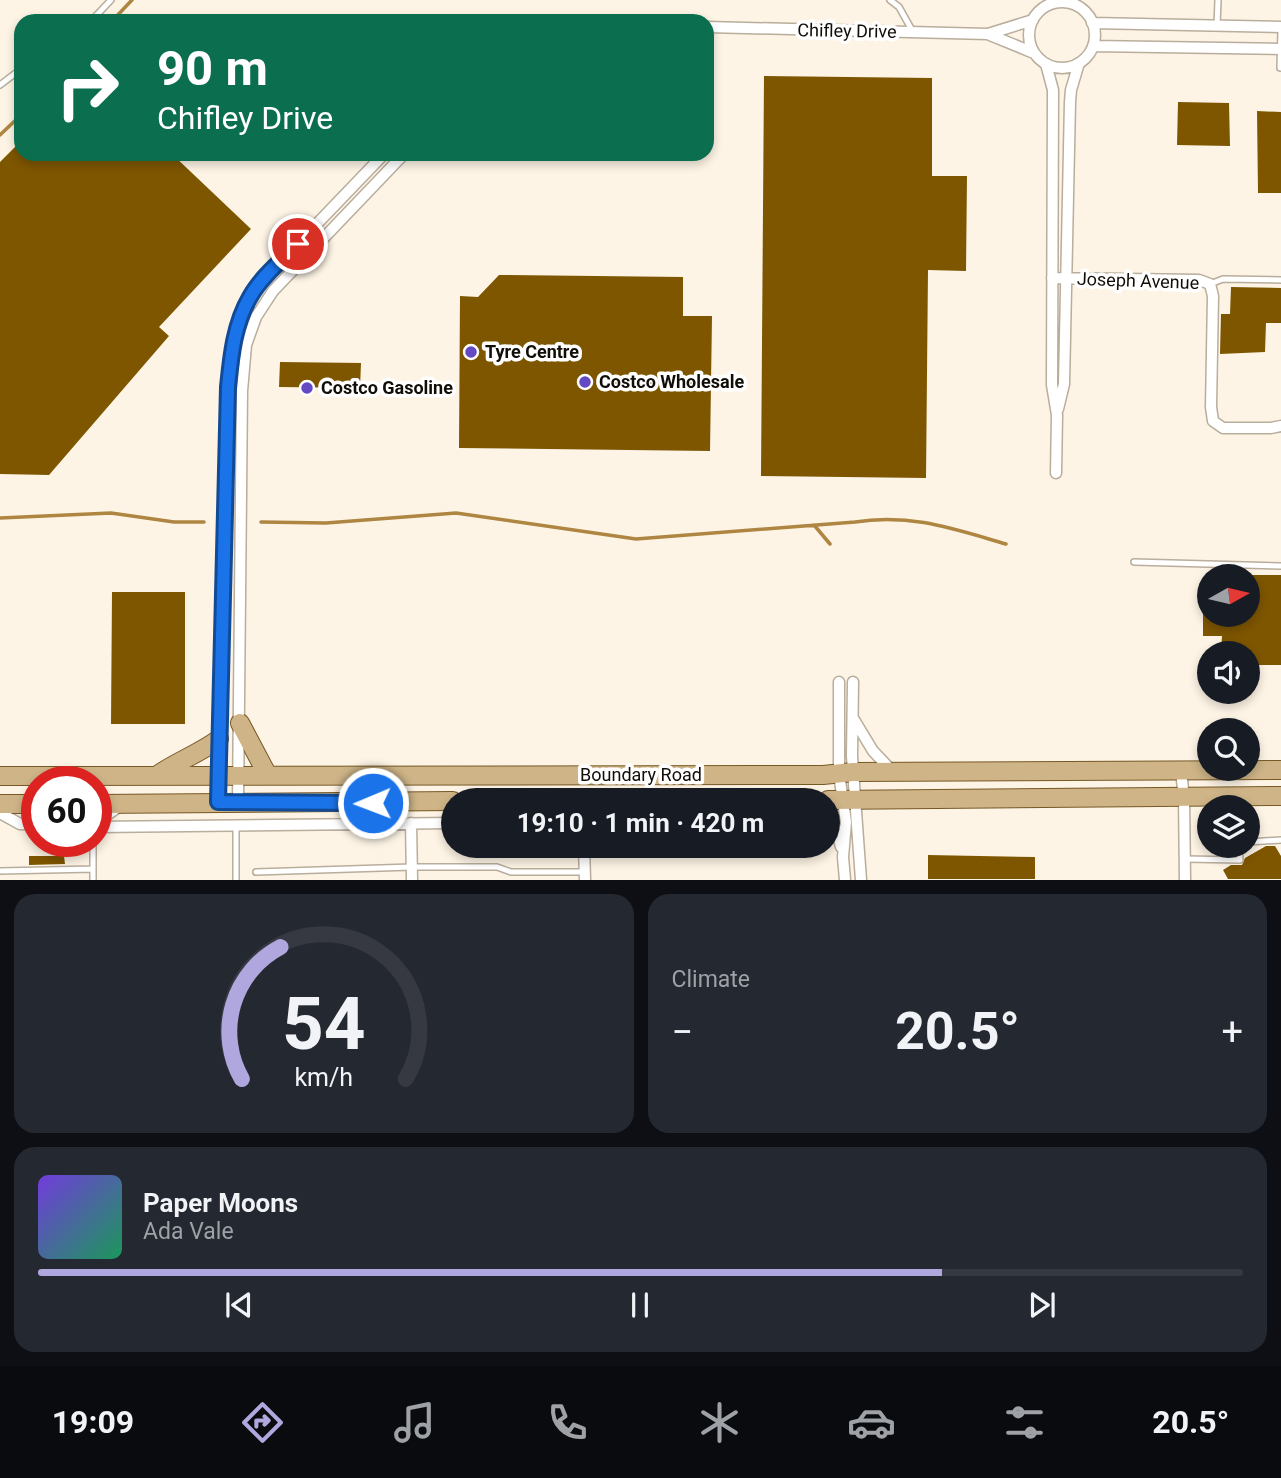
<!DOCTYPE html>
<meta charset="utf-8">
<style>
body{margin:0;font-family:Roboto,sans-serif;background:#242831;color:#f1f3f6;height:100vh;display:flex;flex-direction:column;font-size:26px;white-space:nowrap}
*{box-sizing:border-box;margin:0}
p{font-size:23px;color:#9ea1a6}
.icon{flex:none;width:38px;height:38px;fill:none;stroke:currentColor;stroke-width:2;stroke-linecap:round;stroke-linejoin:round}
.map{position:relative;height:880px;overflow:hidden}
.panel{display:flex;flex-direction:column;gap:14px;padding:14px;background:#0d0f14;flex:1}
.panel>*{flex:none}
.hud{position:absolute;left:14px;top:14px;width:700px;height:147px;border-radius:21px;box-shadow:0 4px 10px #0003;background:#0b6e4f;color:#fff;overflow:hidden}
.needle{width:46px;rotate:82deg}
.buttons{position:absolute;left:1197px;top:564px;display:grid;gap:14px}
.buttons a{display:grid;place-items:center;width:63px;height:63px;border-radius:50%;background:#171b24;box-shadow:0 4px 10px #0003;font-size:35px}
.speed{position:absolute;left:21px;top:766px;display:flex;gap:14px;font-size:35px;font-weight:700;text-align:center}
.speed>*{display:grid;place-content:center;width:91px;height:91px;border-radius:50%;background:#171b24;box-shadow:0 4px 10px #0003;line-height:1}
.speed .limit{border:10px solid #d22;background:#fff;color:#111}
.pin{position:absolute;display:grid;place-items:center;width:60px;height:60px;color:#fff;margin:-30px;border:4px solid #fff;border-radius:50%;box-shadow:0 2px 7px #0007}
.me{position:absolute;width:77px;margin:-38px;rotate:269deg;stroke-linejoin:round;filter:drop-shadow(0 0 5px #0008)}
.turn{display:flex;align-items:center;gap:24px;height:147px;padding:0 28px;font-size:32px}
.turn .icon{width:91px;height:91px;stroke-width:2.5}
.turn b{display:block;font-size:49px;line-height:60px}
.big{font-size:52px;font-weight:700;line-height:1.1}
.panel .card{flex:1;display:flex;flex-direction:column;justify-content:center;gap:10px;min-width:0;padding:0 24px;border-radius:21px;background:#242831}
.panel .dial{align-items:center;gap:0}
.dial svg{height:182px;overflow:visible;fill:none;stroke:#363941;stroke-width:7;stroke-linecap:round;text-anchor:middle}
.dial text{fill:#f1f3f6;stroke:none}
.song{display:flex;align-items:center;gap:21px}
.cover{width:84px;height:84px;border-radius:10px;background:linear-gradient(135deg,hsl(260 70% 55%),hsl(150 70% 35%))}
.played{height:7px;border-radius:4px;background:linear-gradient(90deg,#b1a7df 75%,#363941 75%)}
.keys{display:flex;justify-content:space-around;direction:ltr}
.heat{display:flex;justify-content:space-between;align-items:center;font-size:38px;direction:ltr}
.panel .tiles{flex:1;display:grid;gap:14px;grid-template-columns:1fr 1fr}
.card:last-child{grid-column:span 2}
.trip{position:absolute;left:441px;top:788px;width:399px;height:70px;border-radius:35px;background:#171b24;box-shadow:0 4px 10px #0003;font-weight:700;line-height:70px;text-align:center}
.tabs{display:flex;height:112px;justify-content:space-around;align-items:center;background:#090b0e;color:#9ea1a6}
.tabs .icon{width:49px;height:49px}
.tabs .on{color:#b1a7df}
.tabs b{font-size:32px;color:#f1f3f6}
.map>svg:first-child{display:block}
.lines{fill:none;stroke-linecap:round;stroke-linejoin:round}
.stream{stroke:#ae8642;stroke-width:3.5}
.building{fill:#7e5600}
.lane-casing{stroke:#b9ad9c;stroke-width:8}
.street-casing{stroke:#b9ad9c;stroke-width:13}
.primary-casing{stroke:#775926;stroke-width:20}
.lane{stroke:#fff;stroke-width:5}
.street{stroke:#fff;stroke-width:10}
.primary{stroke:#ceb487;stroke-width:18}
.route-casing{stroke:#114b97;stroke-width:18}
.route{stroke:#1a73e8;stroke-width:12}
.poi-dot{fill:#634ac3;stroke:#fff;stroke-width:2.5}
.labels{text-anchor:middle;stroke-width:7;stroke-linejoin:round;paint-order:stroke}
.street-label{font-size:18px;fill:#110d07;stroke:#fff}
.poi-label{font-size:18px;font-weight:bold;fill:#110d07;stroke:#fff;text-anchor:start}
</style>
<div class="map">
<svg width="1281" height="880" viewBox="0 0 1281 880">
<rect width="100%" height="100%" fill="#fdf4e5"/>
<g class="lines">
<path class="stream" d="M112,21l20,-21
M0,135l21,-20
M0,518l111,-5 63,9h30
M261,522l65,1 130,-10 180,26 219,-17c55,-9 99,7 151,22
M814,525l16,19"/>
</g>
<path class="building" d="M764,76l168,2v98h35l-1,95 -38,-1 -2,208 -165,-2z
M1178,102l51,1 1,43 -53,-1z
M1257,111l24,1v81h-23z
M21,141v13h151l79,75 -92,98 10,9 -120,139 -49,-1v-312z
M499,275l184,2v39h29l-2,135 -251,-3 1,-152 18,1z
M1231,287l50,1v35h-15l-1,29 -45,2 1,-40h9z
M280,362l81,1 -1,25 -81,-1z
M1248,575h33v90h-33v-12h-27l1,-17h-19v-22h45z
M112,592h73v132h-74z
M1266,846h9l6,10v23h-53l-5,-9 8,-5h11l3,-7z
M928,855l107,2v22h-107z
M29,856h35l1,8 -36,1z"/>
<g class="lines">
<defs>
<path id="lane" d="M890,0l9,7 14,25
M91,21l20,-21
M1217,26l1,-26
M1280,68l1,-39
M0,85l21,-16
M1210,284l13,-5 58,1
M1134,562l147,4
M352,808l21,14
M97,825l23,-16
M236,825v55
M1248,842l33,-2
M1185,859l55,1 -1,-15
M0,871l93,-2
M256,872l156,-5h85l14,5h73
M93,880v-38"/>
<path id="street" d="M1029 35a33 33 0 1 1 66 0a33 33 0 1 1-66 0Z
M548,21h31
M1092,23l189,4
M707,27l281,7 45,-14
M990,35l44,18
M1093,46l188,3
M1046,64l7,26 -1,295 5,30 -1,58
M1052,278l147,2 11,4 3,12 -2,111 2,14 10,7h48l10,-2
M1058,409l6,-25 6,-282 1,-12 8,-27
M839,682v92l7,48 -3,35 2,23
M853,682l-1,74 9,124
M853,718l20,33 20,21
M1181,771l3,27 1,82
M218,802l10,-415c4,-39 10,-75 35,-107l121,-126
M238,803l4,-412 4,-46 10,-28 17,-26 131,-137
M828,810l5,8 8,29
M0,813l20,11 17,1
M411,823l1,57
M96,827l357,-4
M584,845l1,35"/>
<path id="primary" d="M240,723l27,51
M159,774c19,-13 41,-21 60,-35
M0,776l823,-1 30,-3 428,-2
M828,800l453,-4
M0,804h37
M96,804l357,-3"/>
</defs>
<use href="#lane" class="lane-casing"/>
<use href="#street" class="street-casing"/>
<use href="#primary" class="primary-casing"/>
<use href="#lane" class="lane"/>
<use href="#street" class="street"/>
<use href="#primary" class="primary"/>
</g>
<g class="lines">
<defs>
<path id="route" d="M298,244c-16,16 -37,33 -48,53 -16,27 -19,60 -22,90l-10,415 155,1"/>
</defs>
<use href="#route" class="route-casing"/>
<use href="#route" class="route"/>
</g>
<g class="poi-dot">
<circle cx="471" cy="352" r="7"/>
<circle cx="585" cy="382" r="7"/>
<circle cx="307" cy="388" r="7"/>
</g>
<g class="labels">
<g class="street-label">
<text transform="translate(847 31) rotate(1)" y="6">Chifley Drive</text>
<text transform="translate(1138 281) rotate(2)" y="6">Joseph Avenue</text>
<text x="641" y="781">Boundary Road</text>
</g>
<g class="poi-label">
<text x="485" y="358">Tyre Centre</text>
<text x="599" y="388">Costco Wholesale</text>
<text x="321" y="394">Costco Gasoline</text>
</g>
</g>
</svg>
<div class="buttons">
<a><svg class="needle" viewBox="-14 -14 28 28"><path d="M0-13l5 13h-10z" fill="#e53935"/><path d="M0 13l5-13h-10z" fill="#9ea1a6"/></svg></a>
<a><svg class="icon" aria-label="sound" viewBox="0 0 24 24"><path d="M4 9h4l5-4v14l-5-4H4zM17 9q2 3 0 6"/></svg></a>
<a><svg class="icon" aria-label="search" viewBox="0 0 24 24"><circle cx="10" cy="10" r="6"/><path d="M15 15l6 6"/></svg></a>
<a><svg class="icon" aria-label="layers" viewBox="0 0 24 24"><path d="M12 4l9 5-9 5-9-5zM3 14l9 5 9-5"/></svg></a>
</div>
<div class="speed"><div class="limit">60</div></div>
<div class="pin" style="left:298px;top:244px;background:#d93025"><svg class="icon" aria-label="arrive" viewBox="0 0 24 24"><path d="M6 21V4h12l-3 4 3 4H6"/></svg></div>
<svg class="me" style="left:373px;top:803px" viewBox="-20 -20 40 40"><circle r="17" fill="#1a73e8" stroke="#fff" stroke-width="3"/><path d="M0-11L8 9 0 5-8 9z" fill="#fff"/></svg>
<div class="trip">19:10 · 1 min · 420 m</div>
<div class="hud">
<div class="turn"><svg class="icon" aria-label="right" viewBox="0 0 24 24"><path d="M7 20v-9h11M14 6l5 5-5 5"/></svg><div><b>90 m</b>Chifley Drive</div></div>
</div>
</div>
<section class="panel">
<div class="tiles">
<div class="card dial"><svg viewBox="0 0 100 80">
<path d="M14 69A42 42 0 1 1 86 69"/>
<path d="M14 69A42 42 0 0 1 31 11" stroke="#b1a7df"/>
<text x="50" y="56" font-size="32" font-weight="700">54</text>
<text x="50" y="72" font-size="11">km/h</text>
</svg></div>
<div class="card"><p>Climate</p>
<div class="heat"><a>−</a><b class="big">20.5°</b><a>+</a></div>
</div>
<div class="card">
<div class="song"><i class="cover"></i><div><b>Paper Moons</b><p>Ada Vale</p></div></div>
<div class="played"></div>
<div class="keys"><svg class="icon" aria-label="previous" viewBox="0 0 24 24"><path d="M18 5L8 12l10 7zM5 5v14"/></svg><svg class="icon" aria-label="pause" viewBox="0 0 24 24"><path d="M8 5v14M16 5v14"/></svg><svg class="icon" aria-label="next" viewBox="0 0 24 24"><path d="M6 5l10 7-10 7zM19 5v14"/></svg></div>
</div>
</div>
</section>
<nav class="tabs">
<b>19:09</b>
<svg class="icon on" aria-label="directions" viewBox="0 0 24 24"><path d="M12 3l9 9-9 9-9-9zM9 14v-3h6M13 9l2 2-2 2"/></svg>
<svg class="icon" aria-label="music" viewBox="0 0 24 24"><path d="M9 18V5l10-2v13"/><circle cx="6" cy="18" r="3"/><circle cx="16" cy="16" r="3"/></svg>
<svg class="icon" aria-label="phone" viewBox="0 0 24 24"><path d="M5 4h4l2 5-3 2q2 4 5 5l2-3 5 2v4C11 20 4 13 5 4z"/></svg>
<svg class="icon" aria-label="climate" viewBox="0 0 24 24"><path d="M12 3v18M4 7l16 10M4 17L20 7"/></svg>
<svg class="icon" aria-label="car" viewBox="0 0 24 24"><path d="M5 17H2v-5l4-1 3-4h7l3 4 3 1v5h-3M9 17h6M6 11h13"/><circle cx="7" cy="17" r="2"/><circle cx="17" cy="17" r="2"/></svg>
<svg class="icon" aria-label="filters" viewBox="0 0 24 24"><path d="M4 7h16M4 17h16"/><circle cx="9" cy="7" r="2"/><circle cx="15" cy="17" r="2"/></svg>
<b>20.5°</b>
</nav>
